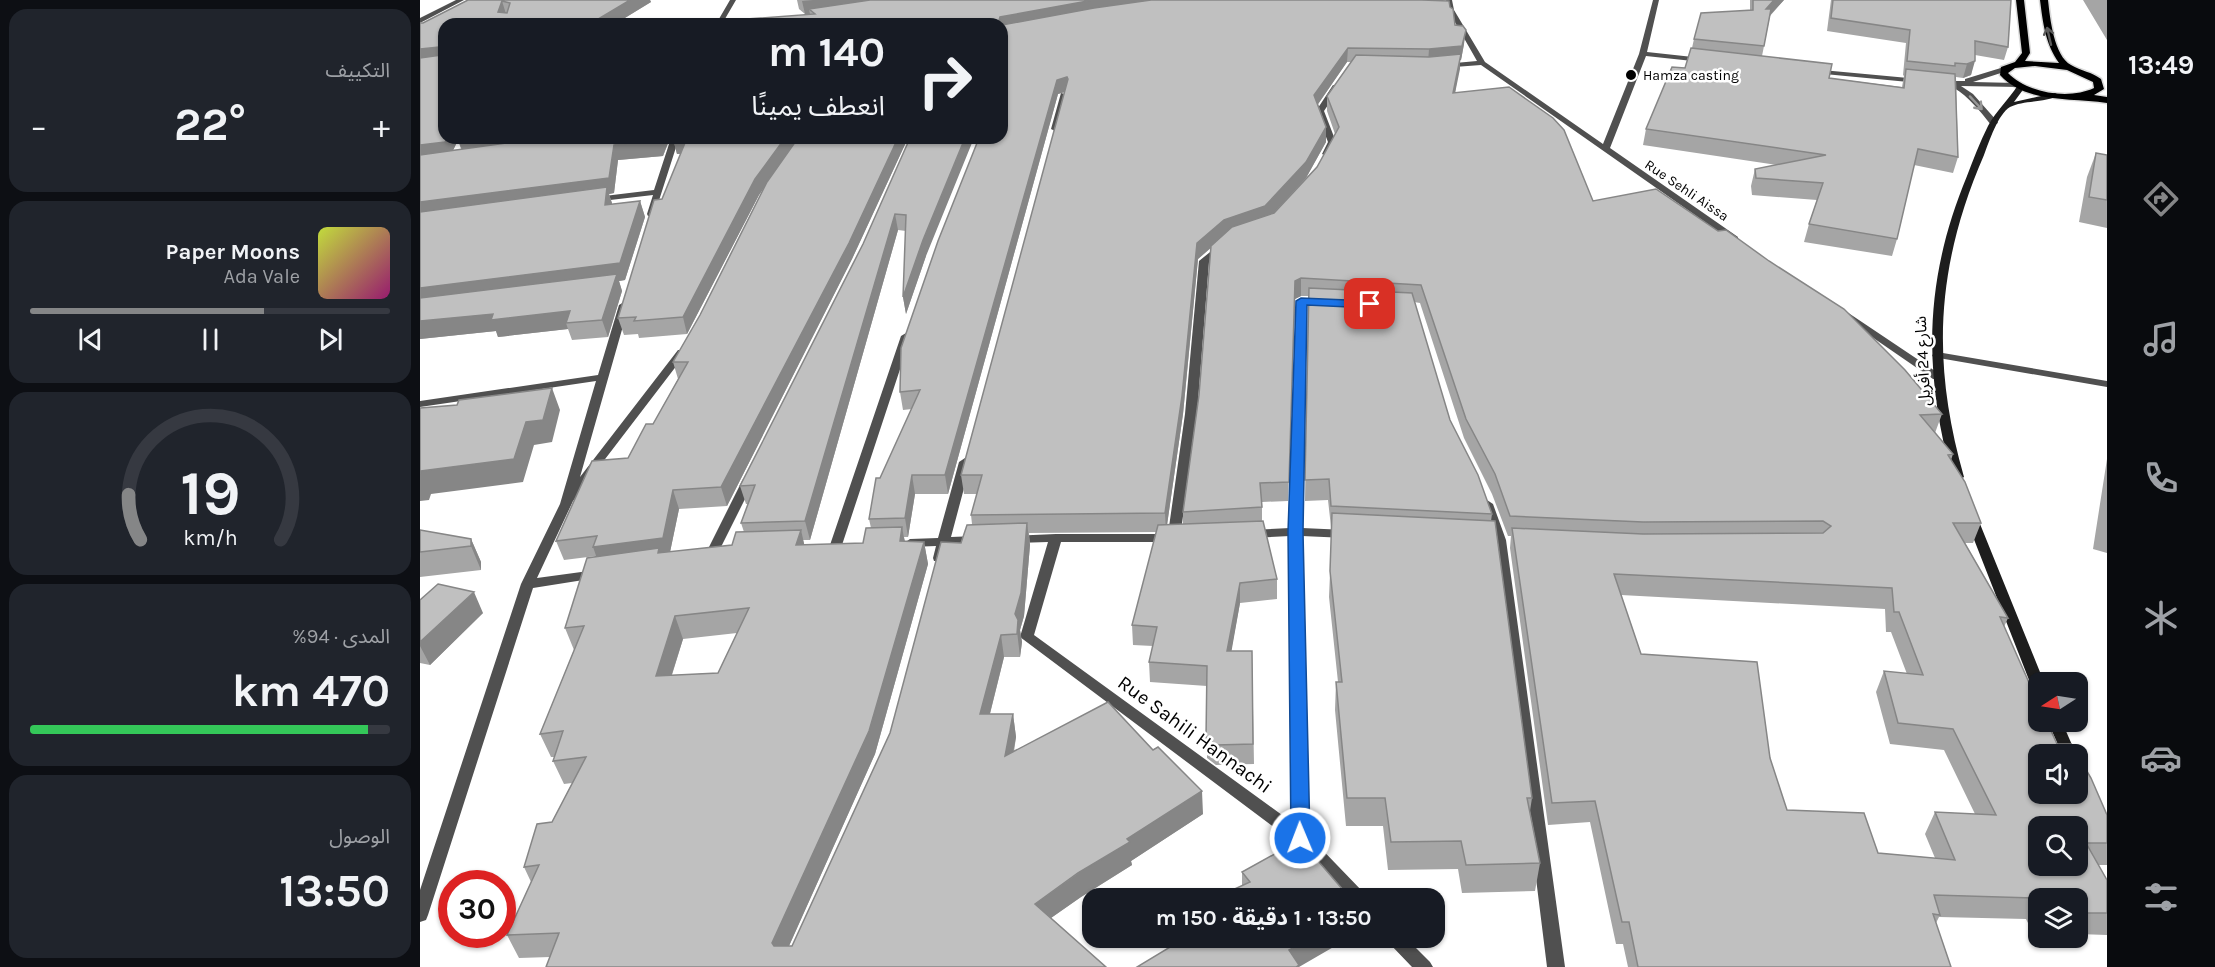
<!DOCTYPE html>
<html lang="ar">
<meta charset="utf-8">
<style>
body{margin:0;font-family:Karla,"Noto Sans Arabic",sans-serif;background:#20242c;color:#f1f3f6;direction:rtl;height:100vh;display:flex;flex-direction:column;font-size:22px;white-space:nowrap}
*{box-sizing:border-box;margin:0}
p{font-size:20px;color:#9ea1a6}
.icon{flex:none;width:33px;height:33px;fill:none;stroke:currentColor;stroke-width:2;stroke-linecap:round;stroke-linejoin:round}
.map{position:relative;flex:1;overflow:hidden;direction:ltr}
.side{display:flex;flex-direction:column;gap:9px;padding:9px;background:#0d0f14;width:420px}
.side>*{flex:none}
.top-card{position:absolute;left:18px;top:18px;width:570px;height:126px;border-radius:18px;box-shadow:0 2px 4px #0004;direction:rtl;background:#171b24;color:#f1f3f6;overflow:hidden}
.needle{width:39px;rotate:258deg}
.buttons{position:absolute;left:1608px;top:672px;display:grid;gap:12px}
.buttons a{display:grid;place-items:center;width:60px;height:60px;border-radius:12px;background:#171b24;box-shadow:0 2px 4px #0004;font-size:30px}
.speed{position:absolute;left:18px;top:870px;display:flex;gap:12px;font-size:30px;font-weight:700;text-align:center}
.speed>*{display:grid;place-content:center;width:78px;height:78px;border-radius:50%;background:#171b24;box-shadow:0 2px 4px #0004;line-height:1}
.speed .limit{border:9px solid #d22;background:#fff;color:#111}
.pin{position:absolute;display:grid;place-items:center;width:51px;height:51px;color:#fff;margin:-26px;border-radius:12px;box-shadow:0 3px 9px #0006}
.me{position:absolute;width:66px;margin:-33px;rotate:359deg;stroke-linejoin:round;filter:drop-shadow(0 0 4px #0008)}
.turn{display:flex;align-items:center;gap:21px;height:126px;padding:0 24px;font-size:27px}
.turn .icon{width:78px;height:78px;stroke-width:2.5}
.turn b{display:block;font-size:42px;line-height:51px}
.big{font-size:45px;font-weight:700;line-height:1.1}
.side .widget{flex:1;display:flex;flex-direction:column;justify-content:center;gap:9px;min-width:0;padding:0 21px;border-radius:18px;background:#20242c}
.side .dial{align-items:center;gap:0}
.dial svg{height:156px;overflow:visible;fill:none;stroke:#363941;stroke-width:7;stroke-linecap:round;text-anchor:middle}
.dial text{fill:#f1f3f6;stroke:none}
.song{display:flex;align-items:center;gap:18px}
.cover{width:72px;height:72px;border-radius:9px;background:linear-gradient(135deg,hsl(70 70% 55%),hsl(320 70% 35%))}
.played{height:6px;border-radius:3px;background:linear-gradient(90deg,#858687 65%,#363941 65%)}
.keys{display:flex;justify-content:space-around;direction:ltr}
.heat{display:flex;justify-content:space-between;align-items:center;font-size:33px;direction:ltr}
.charge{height:9px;border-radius:4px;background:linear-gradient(90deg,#34c759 94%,#363941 0)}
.trip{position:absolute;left:662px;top:888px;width:363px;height:60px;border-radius:18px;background:#171b24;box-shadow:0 2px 4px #0004;font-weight:700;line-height:60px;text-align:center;direction:rtl}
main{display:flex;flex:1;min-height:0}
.tabs{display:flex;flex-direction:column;width:108px;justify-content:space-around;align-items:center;background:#090b0e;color:#9ea1a6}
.tabs .icon{width:42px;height:42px}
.tabs .selected{color:#858687}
.tabs b{font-size:27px;color:#f1f3f6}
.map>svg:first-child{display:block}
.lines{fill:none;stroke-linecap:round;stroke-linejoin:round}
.primary-casing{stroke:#dbdbdb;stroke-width:3}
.street{fill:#505050;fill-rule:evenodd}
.secondary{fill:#1d1d1d;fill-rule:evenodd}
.primary{fill:#000;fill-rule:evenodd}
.wall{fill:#a5a5a5;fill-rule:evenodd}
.shaded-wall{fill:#868686}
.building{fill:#c0c0c0;stroke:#868686;stroke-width:1.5;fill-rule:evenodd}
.oneway{stroke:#595959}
.oneway2{stroke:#969696}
.route{fill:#1a73e8;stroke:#114b97;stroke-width:1.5}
.poi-dot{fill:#000;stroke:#fff;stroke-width:2}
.labels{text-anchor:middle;stroke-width:5;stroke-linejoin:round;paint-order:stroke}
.far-poi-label{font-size:14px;fill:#000;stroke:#fff;text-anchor:start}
.far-street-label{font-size:14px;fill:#000;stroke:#fff}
.street-label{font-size:16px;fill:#000;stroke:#fff}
.near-street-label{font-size:20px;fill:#000;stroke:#fff}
</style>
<main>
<nav class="tabs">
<b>13:49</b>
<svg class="icon selected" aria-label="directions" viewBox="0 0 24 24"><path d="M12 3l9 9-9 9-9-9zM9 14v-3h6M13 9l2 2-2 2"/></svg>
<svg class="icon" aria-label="music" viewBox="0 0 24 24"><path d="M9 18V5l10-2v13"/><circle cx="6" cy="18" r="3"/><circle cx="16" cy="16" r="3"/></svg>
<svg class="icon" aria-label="phone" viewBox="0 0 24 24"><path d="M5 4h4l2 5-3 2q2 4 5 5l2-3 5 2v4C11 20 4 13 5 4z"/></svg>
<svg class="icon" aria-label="climate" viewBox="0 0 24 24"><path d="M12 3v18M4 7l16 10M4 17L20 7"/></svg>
<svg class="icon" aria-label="car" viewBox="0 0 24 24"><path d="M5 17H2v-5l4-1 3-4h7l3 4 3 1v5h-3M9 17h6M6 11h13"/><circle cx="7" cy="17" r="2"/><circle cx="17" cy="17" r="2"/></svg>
<svg class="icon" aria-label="filters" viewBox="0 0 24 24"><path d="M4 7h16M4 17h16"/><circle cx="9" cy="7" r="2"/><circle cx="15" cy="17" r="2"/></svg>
</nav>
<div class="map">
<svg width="1687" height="967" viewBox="0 0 1687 967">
<rect width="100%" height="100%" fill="#fff"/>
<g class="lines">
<defs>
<path id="primary" d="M1596,0h8l6,53 -5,8 34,2c-14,-20 -16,-40 -19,-63h8c2,18 6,56 23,65 10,6 21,7 30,14l3,10 -10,6 13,2v6c-36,-6 -80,1 -107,-28l1,-8 14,-5 7,-9zM1615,66l32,4 26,12 1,6c-25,12 -67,5 -86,-15l7,-5z"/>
</defs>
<use href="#primary" class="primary-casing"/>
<path class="street" d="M36,0h8l-44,23v-5z
M310,0h6l-14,24h-6z
M1026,0h6l2,10 31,52 118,82 36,-90 14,-54h6l-12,52 55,6 4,2 -4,2 -56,-6 -36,92 128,89v4h-6l-251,-176 -40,3v-4h3l33,-3 -29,-51z
M1584,67l4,2 -1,2 -34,11 43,1 4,2 -1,2 -58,-1 12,8 24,27 1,2 -4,2h-3c-11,-14 -22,-28 -37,-37 -6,-4 -12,-2 -18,-5l4,-2h25v-2z
M1391,69l108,10 4,2 -4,2 -105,-10h-3z
M913,85l7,2 -16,24 12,31 -7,14h-3l-4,-2 6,-12 -12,-31z
M641,93l7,2 -9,34 -4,2 -4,-2z
M251,138h8l-25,78h-6l-1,-2 6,-19 -60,7 -1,-2 4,-3 58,-7z
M800,244l5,3 -16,15 -12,152 -17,124 -6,4h-113l-27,93 259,188 -3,-287 -41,2 -6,-4 6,-4 41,-2 6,-227 5,-3 27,2 1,2 -5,3 -18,-1 -4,224 44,2 6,4 -6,4 -44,-2 7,300 55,57 2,5h-18l-53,-55 -275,-206 28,-95 -33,1 -4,-1 -2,-3 2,-3 45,-2h112l17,-120 14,-153z
M204,302l5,3 -49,172 98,-127h8l1,2 -114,149 -36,77 59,-8 7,4 -7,4 -63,10 -105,327 -2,5 -6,2v-32l101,-306 39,-80 36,-123 -176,26v-6l178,-26 21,-70z
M1424,310l97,65 1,2 -1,2h-8l-93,-64 -1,-2z
M486,333l5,3 -69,209 -2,3h-8l-2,-3 71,-209z
M1517,352l170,29v6l-174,-30 -1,-2z
M545,458l6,4 -20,75 25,-1 6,4 -6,4 -27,1 -5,16h-10l-1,-3 3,-12 -26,1 -6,-4 6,-4 28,-1 21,-76z
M329,475l6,4 -35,70 -6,4 -5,-1 -1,-3 35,-70z
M1067,500l6,4 13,36 59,427h-18l-53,-427 -13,-36z
M966,938h20l24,24 3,5h-21l-23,-24z"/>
<path class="secondary" d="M1598,85l7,2 -11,15 41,-9 4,2c-13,8 -36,5 -49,12 -12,7 -21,35 -26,48 -48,111 -53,206 -20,322l-6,4 -6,-4c-29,-107 -28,-197 15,-301 6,-16 13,-34 21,-50 8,-15 21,-27 30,-41z
M1552,515l6,4 66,163h-6v8l-5,-1 -2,-4 -65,-166z
M1628,722h14l14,32h-14z"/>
<use href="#primary" class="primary"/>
</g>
<path class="wall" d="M48,0h182l1,2 -36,22h-171v114h226l-7,18 -45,4 -4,33 -5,1 3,10 28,-3 5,16 -20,63 -6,1 3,10 -14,46 -36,3 -4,-11 -70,8 -2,-6 -76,8v-316h3zM38,140l3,9 -8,1z
M377,0h627l31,25 9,19 -3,16h-1l-5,33 138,108 349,213 -7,19 18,21 -2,6 30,63 -8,20h-8l43,75 -4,9 53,117 50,71v50h-9l9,15v55l-29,-1v-36h-40v36l-5,-1 -7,-14 -87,-2 -3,6 15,44h-323l-5,-23h-7l-26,-122 -42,3 -38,-277 1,-12h-3l-16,-42 -28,-56 -44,-135 -6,-1 36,118 42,94 -1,7 41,277 -2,13 10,52 -5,28 -73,2 -4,-24 -70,1 -5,-44h-37l-11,-116 1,-28h2l-9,-85 3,-70h-1l-3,-27 -23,1 3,-205h-7l-6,3 -7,202 -26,1v19l15,58v20l-37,4 -9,48h21l2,113 -38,1 -9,-7v-72l-57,-4 -1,-20 4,-16 -20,-1 -1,-20 25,-93 -128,1 1,12 -6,71 -4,14 2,12 -2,15h-16l-14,57h23l3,23 -2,15 189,62 -72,47 1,4 -51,32 -30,21 55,49 -556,-10 -31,1 -12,-23 24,-53 -7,-15 28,-45 20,-39 -8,1 -11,-23 2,-4h-4l-11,-23 34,-84 -9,-22 32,-71 -1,-1 -32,4 -8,-19 72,-83 25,-34 25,-45 -5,-17 27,-47 65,-129 -6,9 -72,139 -48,4 -1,-4 -14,1 -6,-17 44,-119 19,-45h-4l-4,-16h235l-56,121 -125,247 -48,3 -9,43 62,-7 12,-13 -3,-9 7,-19h-2l-6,-18 123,-242 47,-106 16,118 -20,58 -3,-17 3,-66 -8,-1 -88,310h-7l1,5 59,-2 8,-15 -2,-9 11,-41 32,-69 -9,1 -3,-18 102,-254v-114l-191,-9 -1,-1h-5l-6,-5zM927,62h4l-24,34v15l8,23 -18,33 -43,46 32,-35 20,-36v-15l-8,-23zM645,92l-104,383 3,19h13l-6,21 1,9 -11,19 -71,190 -98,213h-3l86,-192 53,-190 -4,-22 -19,-1 -1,-4h4l7,-43h33l110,-400zM791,248l-12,147 -16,117v12l-16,1 16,-111 15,-155zM1201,595l264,14 1,23h5l16,42 -23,-3 -8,21 14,52 54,6 31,64 -40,-2 -10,22 10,24 -57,-5 -91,-43 -17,-52 -129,-104zM317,633l-19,40 -46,2 11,-36z
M1330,0h34l-14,16 -8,40 67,22 73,9 2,-11 -1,-1 3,-32 -79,-12 4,-31h180l-3,47 -4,13 -29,-5 -4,20 -8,3 -7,-1 2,80 -5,16 -39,-8 -17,74 -5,17 -88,-14 5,-18 8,-24 -65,-5 -1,-9 4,-17 22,-4 -134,-20 3,-16 39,-61 7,-20 2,-9 56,-29z
M1663,0h24v40z
M1676,153l11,2v73l-28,-6 8,-45z
M1687,459v94l-14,-4z
M0,530l51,9 10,23v8l-61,7z
M0,600l63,13 -53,52 -10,-2z
M822,872l108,26 -108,-13z"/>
<path class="shaded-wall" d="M210,0h20l1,2 -36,22h-25z
M393,0h102l-106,9 1,5h-5l-3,-13z
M673,0h94l-185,30v-6h-4l2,-7z
M1354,0h10l-22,24 4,-15z
M82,1l4,13 -8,-2z
M1046,30l-2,14 -3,16h-1v9l-8,39 -24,-45 1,-14z
M19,47l5,14 -24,3v-15z
M928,48l-1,14 -33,48v-15z
M1555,61l-4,14 -8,3 4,-14z
M647,77l1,14 -10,3 -110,400 -3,-19 112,-395z
M906,127v15l-20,36 -41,44 -41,14 -26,23 -15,155 -17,118 -1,-19 32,-270 27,-23z
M27,138h12l-9,19 -30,4v-16z
M55,138h105l-116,17 -6,-15z
M240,138h10l-7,18 -45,4 -4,33 -5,1 3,9 -2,18 -190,-2v-17l194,-57z
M267,138l4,15 -14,1 -4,-15z
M365,138h13l-39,57 -72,139 -4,-17 72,-138z
M478,138h10l-56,121 -125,247 -6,-19z
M545,138h9l-48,118 -20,58 -3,-17 20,-57z
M220,201l5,16 -20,63 -6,1 3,10 -14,46 -6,-17 12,-39 -194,25v-18z
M475,214l3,16 -88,310 -5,-19z
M881,278v18l-6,3 -7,202 7,-220z
M150,311l-4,12 2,6 -70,8 -2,-6 -76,8v-18l73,-7z
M132,388l8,22 -8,32 -18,3 -11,37 -92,12 -2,6 -9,1v-27l1,-3 105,-49z
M492,475l3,19 -7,43 -3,-19z
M253,490l6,19 -10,48 -69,10 -7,-20z
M607,523l3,22 -6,71 -4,14 2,12 -2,15 -5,-43z
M482,527l4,22 -6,-8z
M381,530l5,22 -10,-7z
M51,539l10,23v8l-10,-24z
M504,542l4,22 -53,190 -95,212 -8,-23z
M820,583v20l-12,68 -1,-20z
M54,592l9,21 -53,52 -10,-19v-4z
M255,616l8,23 -19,60 -8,-23z
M581,635l3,22 -20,80 -4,-23z
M593,714l3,23 -8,43 -3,-24z
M782,791l1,23 -72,47 1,4 -51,32 -43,30 -3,-23 92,-65z
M891,938h38l-50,29h-10v-17z"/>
<path class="building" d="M48,0h162l-40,24h-146v114h3l-2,4 -25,3v-87l21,-3v-6l-2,-2 -19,2v-26h3zM82,1l8,2 -3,10 -9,-1z
M450,0h223l-93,17 -2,6 2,1h-254l1,-5 68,-5 -6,-5z
M731,0h271l27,1 1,6 3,2 2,16 8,1 3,4 -4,16 -33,3 -81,-1 -34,47 12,32 -20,35 -41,44 -41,14 -27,23 -15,153 -17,117 -194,2 11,-40h-21l107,-396 -1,-2 -10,3 -112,395h-33l-7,43 -36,1 7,-41h4l40,-88 -20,2 1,-44 37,-107 41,-103h23v-113l92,-17z
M1333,0h21l-8,9h5l-7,37 -70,-7 7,-26 52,-3z
M1413,0h178l-3,47 -33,-6v20l-8,3 -12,-1v3l-48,-5 3,-31 -79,-12z
M1271,48l141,16 -3,14 75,10 2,-19 49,5 3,83 -40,-8 -21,90 -88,-15 14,-41 -67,-5 -1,-9 71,-14 -180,-26 26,-62 13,1z
M1041,54l-8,39 56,-6 44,31 11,12 29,71 63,-12 62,42 8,-1 43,31 75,48 61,61 37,44 -22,1 33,39 -5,1 17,27 16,41h-28l55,95 -8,-1 38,86v19h9l10,22h14l6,10h-39v40h40v-38l13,22 16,37v28h-21l21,37v33h-29v-15h-40v2l-1,-2 -103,-3 6,20 -7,-1 18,53h-313l-9,-45h-7l-27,-121 -43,2 -40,-275 131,6 180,-1 8,-7 -8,-5 -180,1 -133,-6 -15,-42 -29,-55 -45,-134 -120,-7 -6,3 -6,201 -29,1 2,24 -79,5 16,-117 12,-149 21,-19 42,-14 43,-46 22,-40 -12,-31 29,-41 73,2zM1194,574l278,14 2,24h5l24,63 -39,-4 14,52 55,6 43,86 -61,-3 20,48 -77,-7 -14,-40 -77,-3 -17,-52 -13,-96 -116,-8zM1618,826h40v40h-40z
M39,138h16l-17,2z
M122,138h118l-1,2 -45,5 -5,33 -189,24v-47z
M267,138h98l-30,41 -72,138 -49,4 2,-4 -18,1 36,-118 8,-1z
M378,138h100l-49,105 -128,244 -48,3 -10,48 -70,9 4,-11 -41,5 36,-80 36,-3 18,-34h7l35,-62h-15l27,-47 67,-133z
M490,138h55l-42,102 -20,57 3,-82 -11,-1 -90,307 -64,2 14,-38 -15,1 123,-242z
M1676,153l11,2v45l-18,-3z
M187,187l-2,18 35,-4 -20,62 -200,25v-76z
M197,274l-15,46 -36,3 4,-12 -79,9 2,-6 -73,7v-23z
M889,288l103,5 38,127 28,55 14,39 -161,-8 -2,-27 -24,1z
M132,388l-9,32 -17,2 -12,37 -93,12 -1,3v-66l37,-3 2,-5z
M912,513l163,8 37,277h-5l13,65 -74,2 -5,-24 -70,1 -6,-44h-38l-11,-116h6l-12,-111z
M843,521l14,58 -37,4 -13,68h25l1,93 -37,1 -10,-7 1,-72 -58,-4 8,-35 -25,-2 26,-100z
M607,523l-6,70 -6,21 3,6 -1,14 -16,1 -21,79h33l-8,42 103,-54 45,48 5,-3 44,44 -75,48 3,3 -52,31 -43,31 71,63h-560l13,-34 -52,2 32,-70 -15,2 13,-43 15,-2 34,-65 -33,4 10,-30 -23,3 44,-108 -19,2 22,-70 72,-10 -1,5 74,-8 4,-13 65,-2 -5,15 67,-2 3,-15 36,-1 -2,14 24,1 -55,189 -97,212 2,3h18l98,-213 51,-191 20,1 6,-18zM329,608l-31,65 -62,3 19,-60z
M0,530l51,9v7l-51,6z
M18,584l36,8 -54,50v-42z
M880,840l50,58h-135l35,-16 -8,-10z
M765,938h126l-22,12 10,15 -3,2h-159z"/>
<defs><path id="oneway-shaft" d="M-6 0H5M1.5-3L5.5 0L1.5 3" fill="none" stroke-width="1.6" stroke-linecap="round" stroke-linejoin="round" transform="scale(1.5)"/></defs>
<use class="oneway" href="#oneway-shaft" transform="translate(1629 36) rotate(-103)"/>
<use class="oneway2" href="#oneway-shaft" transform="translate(1556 103) rotate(47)"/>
<path class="route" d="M881,298l69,3 6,3 -6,4 -63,-3 -4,227 7,306 -3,5 -7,2 -6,-2 -3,-5 -3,-306 8,-231z"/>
<circle class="poi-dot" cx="1211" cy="75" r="6"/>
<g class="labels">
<g class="far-poi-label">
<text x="1223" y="80">Hamza casting</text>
</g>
<g class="far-street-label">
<text transform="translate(1267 190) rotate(34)" y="5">Rue Sehli Aissa</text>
</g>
<g class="street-label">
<text transform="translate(1502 361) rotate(-93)" y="6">شارع 24 أفريل</text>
</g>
<g class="near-street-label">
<text transform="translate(775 734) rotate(36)" y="7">Rue Sahili Hannachi</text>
</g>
</g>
</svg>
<div class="buttons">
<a><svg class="needle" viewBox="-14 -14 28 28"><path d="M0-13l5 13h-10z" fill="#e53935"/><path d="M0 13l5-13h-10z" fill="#9ea1a6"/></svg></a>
<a><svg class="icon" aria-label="sound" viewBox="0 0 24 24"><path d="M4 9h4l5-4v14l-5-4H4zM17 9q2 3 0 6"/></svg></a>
<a><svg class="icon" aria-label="search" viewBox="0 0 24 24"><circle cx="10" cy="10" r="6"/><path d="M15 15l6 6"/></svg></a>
<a><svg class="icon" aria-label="layers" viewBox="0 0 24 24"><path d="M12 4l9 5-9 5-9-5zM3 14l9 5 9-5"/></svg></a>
</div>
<div class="speed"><div class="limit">30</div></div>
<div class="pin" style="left:950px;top:304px;background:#d93025"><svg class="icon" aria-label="arrive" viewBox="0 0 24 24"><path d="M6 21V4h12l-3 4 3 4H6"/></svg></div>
<svg class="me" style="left:880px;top:838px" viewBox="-20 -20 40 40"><circle r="17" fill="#1a73e8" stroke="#fff" stroke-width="3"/><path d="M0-11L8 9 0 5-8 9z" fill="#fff"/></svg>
<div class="trip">13:50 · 1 دقيقة · 150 m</div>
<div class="top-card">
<div class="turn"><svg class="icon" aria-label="right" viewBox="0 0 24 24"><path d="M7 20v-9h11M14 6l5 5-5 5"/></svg><div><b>140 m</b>انعطف يمينًا</div></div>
</div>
</div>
<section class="side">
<div class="widget"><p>التكييف</p>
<div class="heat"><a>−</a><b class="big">22°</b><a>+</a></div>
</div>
<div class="widget">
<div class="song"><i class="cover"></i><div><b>Paper Moons</b><p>Ada Vale</p></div></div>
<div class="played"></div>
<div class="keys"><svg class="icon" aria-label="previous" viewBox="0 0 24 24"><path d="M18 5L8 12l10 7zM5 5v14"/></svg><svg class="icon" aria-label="pause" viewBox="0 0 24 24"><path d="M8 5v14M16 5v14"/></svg><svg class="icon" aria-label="next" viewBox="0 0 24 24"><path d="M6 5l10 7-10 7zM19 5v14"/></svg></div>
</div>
<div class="widget dial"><svg viewBox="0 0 100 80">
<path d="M14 69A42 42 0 1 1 86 69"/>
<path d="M14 69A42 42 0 0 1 8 46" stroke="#858687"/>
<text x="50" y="56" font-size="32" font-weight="700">19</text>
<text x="50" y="72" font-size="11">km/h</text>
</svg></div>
<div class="widget"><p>المدى · 94%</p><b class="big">470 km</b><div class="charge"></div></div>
<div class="widget"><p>الوصول</p><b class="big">13:50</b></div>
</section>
</main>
